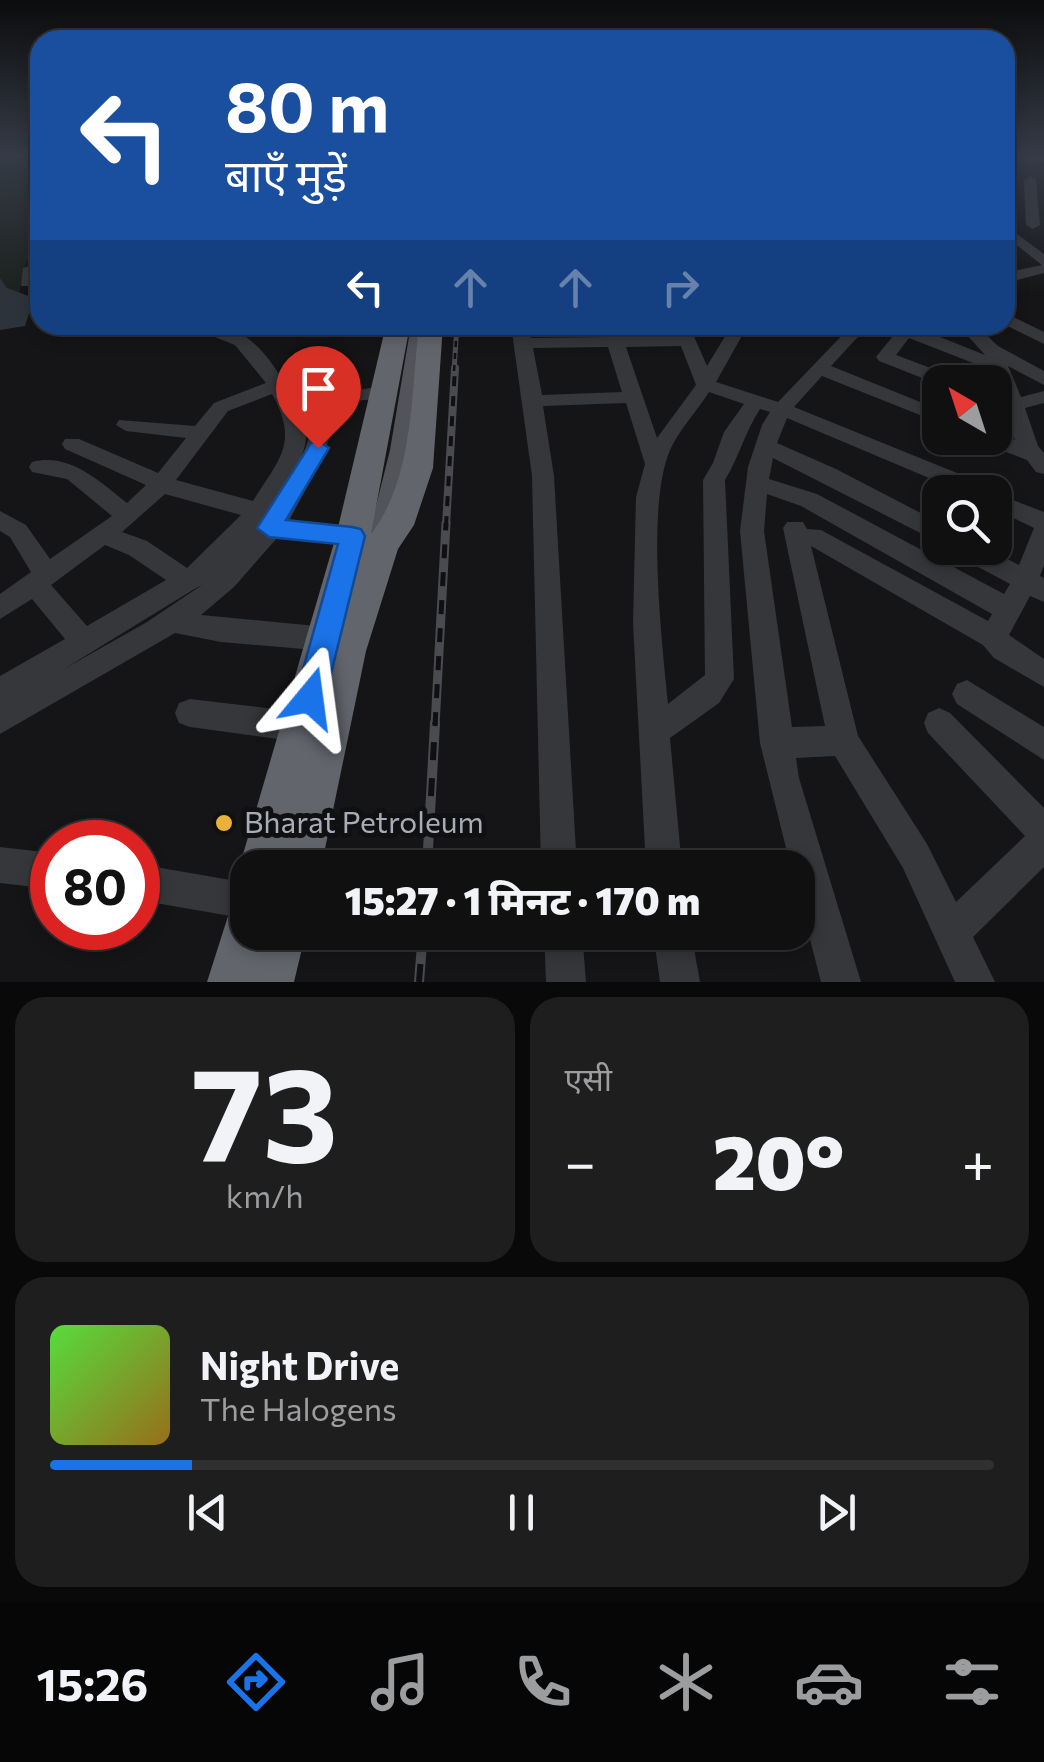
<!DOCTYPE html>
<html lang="hi">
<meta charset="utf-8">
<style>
body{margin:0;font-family:Commissioner,"Noto Sans Devanagari",sans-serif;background:#1e1e1f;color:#f1f3f6;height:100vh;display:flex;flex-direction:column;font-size:38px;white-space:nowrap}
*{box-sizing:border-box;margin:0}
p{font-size:32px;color:#9c9d9f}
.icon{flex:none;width:55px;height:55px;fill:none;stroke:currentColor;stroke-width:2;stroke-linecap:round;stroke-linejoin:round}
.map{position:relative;height:982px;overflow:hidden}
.sheet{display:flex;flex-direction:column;gap:15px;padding:15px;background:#090909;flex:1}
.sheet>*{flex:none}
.top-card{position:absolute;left:30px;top:30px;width:985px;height:305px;border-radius:30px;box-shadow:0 5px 15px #0003,0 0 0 2px #303031;background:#1a4fa0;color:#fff;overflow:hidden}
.needle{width:65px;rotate:321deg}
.buttons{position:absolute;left:922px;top:365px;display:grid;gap:20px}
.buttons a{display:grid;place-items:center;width:90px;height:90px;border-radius:20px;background:#101011;box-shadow:0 5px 15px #0003,0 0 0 2px #303031;font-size:50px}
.speed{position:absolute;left:30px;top:820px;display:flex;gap:20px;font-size:50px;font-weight:700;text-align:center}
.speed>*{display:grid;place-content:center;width:130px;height:130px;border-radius:50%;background:#101011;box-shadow:0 5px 15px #0003,0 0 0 2px #303031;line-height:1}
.speed .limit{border:15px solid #d22;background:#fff;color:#111}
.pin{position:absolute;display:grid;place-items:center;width:85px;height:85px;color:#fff;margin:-102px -42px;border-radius:50% 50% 50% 0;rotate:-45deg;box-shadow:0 0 10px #0007}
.pin .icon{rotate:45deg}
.me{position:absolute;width:110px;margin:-55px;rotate:16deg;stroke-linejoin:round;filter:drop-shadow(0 0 8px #0008)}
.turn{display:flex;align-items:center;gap:35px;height:210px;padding:0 30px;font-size:45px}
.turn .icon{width:130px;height:130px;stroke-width:2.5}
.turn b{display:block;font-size:70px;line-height:85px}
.lanes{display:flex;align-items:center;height:95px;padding:0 30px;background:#0003;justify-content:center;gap:50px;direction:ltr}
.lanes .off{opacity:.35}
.big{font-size:75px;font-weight:800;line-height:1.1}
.sheet .widget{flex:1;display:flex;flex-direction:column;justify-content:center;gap:15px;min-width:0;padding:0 35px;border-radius:30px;background:#1e1e1f}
.sheet .dial{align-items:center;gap:0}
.dial b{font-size:130px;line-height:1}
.song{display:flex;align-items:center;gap:30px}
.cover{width:120px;height:120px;border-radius:15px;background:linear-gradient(135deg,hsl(110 70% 55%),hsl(40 70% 35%))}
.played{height:10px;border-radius:5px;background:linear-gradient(90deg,#1a73e8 15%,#303031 15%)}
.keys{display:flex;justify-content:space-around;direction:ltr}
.heat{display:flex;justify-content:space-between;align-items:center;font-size:55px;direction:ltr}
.sheet .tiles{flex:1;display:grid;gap:15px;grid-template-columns:1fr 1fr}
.widget:last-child{grid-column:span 2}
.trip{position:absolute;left:230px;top:850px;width:585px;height:100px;border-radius:30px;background:#101011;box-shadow:0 5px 15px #0003,0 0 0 2px #303031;font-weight:800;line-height:100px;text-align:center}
.menu{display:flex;height:160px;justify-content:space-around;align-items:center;background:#060607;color:#9c9d9f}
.menu .icon{width:70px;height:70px}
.menu .on{color:#1a73e8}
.menu b{font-size:45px;color:#f1f3f6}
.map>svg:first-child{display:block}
.green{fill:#1b211c}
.water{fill:#2c333a}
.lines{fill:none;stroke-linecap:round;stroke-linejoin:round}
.minor{fill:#36373b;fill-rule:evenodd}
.major{fill:#52545a;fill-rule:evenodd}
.highway{fill:#62656c;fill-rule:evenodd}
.rail-far3-casing{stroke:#494b50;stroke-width:5}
.rail-far2-casing{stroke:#494b50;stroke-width:8}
.rail-far1-casing{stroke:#494b50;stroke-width:9}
.rail-casing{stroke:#494b50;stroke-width:10}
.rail-far3{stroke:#101012;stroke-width:2.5;stroke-dasharray:6;stroke-linecap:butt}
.rail-far2{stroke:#101012;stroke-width:4;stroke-dasharray:10;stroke-linecap:butt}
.rail-far1{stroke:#101012;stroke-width:5;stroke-dasharray:14;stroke-linecap:butt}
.rail{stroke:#101012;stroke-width:6;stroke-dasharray:18;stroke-linecap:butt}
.route{fill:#1a73e8;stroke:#114b97;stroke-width:2.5}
.poi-dot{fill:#e9b13a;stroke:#101012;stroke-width:4}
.labels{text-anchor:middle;stroke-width:10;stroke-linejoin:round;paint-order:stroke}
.near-poi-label{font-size:30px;fill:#a7acb6;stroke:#101012;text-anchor:start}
</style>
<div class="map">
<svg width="1044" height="982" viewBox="0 0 1044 982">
<rect width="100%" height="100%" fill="#151517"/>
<path class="green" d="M0,156h40v102l-14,2 -12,57 -14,7z"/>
<path class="water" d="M0,278l7,10 27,10 -9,28 -25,4z"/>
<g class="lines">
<path class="minor" d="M1005,156h39v6h-39z
M1030,176l6,4 4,45 -7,4 -7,-4 -2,-45z
M1005,225l39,29v19l-39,10v-10l37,-8 -37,-29z
M40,263v9l-5,2 -4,12h-10l2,-18z
M39,292l1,10 -7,-2v-6z
M1005,313l39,19v12l-39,-19z
M66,325h96l-8,5h-80z
M184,325c12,0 28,-3 40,1 33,9 54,45 70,73l91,-13 10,6 -10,6 -50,5 -9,48 -37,70 64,6 8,3 4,6 -4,6 -8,3 -76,-7 -43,49 -33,28 126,12 10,4 4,8 -4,8 -10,4 -106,-9 -46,-9 -175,101v-58l65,-37 -33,-40 -32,20v-25l31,-22 -21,-35 -10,-6v-20l26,14 24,34 62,-43 -45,-37 -35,-7 -3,-5 3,-5c38,-10 68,20 95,41l19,-18 -81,-36 -3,-5 3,-5h14l79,34 28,-35 -60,-7 -10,-6 3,-5 76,6 19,-23 52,-20 -31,-38zM272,394c27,49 8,64 -19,107l-77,-21 52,-69zM315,406c-4,39 -21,74 -44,105 17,-29 49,-68 29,-101zM165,494l76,21 -54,53 -40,-27 -25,-9zM105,545l24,10 37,25 -79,46 -36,-41zM202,585l-55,37 -83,47 132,-81z
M511,325h16l4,13 74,-1 -3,-12h16l4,12 55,-1 -4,-11h16l18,41 25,-41h16l-32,57 62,20 74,-77h17l-38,41 109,44v13l-118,-47 -28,31 195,79 3,6 52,20v53l-4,11 4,2v24l-14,-6 -21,39 35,24v28l-50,-29 -11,-13 -172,-99 47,190 69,108 29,58 69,-66 -97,-103 -4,-10 4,-10 11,-5 11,5 94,95v59l-71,70 22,45h-40l-52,-114 -68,-112 -39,2 3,20 62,204h-40l-23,-89v-25h-7l-31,-125 -20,-212 8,-64 14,-42 8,-13 -10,-3c-15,23 -21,48 -35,71l9,199 -15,24 -49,35 12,130h-36l-13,-245 3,-126 9,-33 -19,-61 -83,3 11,70 23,392h-36l-9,-392zM681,346l15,39 -39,53 -31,-91zM608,347l14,45 -80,3 -9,-47zM709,392l35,12 -20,28 -11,31 -10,17 2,195 -37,29c-6,-63 -22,-197 2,-254 9,-20 27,-39 39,-58zM787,418l175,74h33v17l39,19 -15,37 -33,-17h-33l3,7 54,29 -6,10 -187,-100 -48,-15 4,-21 167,85v-20l-104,-54 -59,-26zM767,494l34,12 191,108 -4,7 -167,-91 -14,-1 -4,-7h-16l-4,6 42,198 -33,1 -28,-196z
M894,325h16l75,30 -27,-30h18l22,21 46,25v14l-36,-19 13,31 23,-6v12l-19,5 13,38 6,7v21l-8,-2 -9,-12 -44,-17 -3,-5h15v-5l20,7 -10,-31 -10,-5 1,-7 5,-1 -10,-26 -82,-32 -13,17 61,23 2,4 -19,3 -61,-24 -3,-4 21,-26z
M967,680l77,47v33l-87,-56 -5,-10 5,-10z
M190,699l111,13 11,5 4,10 -4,10 -11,5 -111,-15 -11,-4 -4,-10 4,-10z
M0,847l52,6v36l-52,-6z
M138,864l110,19v36l-110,-19z
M544,932h38l4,50h-40z
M653,932h38l9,50h-40z"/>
<path class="major" d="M411,325h20l-15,125 -18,88 -5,8 -10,3 -10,-3 -5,-8 22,-88z"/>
<path class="highway" d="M386,325h24l-39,209c43,-55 40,-142 48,-209h24l-10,143 -19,57 -16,24 -32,102 -45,217h-73v18l-9,-18 97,-332z
M248,905v27h58l-12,50h-87l22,-69z"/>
<defs>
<path id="rail-far3" d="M454,371l3,-46"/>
<path id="rail-far2" d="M446,526l9,-158"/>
<path id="rail-far1" d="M435,726l11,-203"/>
<path id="rail" d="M427,868l8,-145
M419,982l4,-50"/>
</defs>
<use href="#rail-far3" class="rail-far3-casing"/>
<use href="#rail-far2" class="rail-far2-casing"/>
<use href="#rail-far1" class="rail-far1-casing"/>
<use href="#rail" class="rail-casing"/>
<use href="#rail-far3" class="rail-far3"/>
<use href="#rail-far2" class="rail-far2"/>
<use href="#rail-far1" class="rail-far1"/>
<use href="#rail" class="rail"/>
</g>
<linearGradient id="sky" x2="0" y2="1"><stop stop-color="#0c0c0d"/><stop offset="0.53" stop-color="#353b47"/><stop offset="1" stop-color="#353b47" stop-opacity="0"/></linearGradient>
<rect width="1044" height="294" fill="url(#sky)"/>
<path class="route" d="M318,441l11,7 -43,72 66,7 9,2 4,7 -40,162 -5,9 -10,4 -11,-4 -4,-9 43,-154 -69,-7 -12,-9 54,-85z"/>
<circle class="poi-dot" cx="224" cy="823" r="10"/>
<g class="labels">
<g class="near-poi-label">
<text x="244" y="833">Bharat Petroleum</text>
</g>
</g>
</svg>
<div class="buttons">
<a><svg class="needle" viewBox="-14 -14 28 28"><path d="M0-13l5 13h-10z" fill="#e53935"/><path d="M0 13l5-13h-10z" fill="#9c9d9f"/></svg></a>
<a><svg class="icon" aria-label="search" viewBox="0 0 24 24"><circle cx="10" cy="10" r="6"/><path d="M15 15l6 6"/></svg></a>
</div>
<div class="speed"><div class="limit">80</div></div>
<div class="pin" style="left:318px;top:448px;background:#d93025"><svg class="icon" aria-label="arrive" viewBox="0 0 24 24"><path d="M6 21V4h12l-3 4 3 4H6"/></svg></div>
<svg class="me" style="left:310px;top:698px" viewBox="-20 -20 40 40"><path d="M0-17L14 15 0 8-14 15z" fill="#1a73e8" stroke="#fff" stroke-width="4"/></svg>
<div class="trip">15:27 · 1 मिनट · 170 m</div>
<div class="top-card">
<div class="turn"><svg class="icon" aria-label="left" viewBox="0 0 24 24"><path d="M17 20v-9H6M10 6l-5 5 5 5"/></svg><div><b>80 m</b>बाएँ मुड़ें</div></div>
<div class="lanes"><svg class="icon" aria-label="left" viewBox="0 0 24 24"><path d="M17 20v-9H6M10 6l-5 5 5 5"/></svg><svg class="icon off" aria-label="ahead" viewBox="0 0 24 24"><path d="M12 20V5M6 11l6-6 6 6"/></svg><svg class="icon off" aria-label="ahead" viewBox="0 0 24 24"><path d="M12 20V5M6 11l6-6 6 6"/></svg><svg class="icon off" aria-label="right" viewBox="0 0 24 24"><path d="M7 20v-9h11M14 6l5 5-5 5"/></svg></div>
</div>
</div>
<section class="sheet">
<div class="tiles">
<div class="widget dial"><b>73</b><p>km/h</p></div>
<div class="widget"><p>एसी</p>
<div class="heat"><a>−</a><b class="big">20°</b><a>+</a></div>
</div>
<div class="widget">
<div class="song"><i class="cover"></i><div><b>Night Drive</b><p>The Halogens</p></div></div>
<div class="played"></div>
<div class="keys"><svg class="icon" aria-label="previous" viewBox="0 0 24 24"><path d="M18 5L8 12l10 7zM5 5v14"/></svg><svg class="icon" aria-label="pause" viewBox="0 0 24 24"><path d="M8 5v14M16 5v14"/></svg><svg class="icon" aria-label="next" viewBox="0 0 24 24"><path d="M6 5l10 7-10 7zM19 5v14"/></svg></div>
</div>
</div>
</section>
<nav class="menu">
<b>15:26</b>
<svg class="icon on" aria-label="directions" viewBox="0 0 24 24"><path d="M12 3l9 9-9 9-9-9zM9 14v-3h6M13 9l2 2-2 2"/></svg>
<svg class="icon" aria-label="music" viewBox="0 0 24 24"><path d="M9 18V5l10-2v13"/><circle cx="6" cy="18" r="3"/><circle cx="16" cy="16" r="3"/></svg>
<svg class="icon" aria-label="phone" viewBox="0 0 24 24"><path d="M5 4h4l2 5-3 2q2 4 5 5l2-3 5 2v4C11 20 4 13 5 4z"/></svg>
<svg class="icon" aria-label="climate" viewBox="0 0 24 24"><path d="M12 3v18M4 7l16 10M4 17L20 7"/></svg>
<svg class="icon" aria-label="car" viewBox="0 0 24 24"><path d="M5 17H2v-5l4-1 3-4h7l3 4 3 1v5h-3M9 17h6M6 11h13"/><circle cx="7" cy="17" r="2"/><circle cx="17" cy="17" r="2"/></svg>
<svg class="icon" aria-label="filters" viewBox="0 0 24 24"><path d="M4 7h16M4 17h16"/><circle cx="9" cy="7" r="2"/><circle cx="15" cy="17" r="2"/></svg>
</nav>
